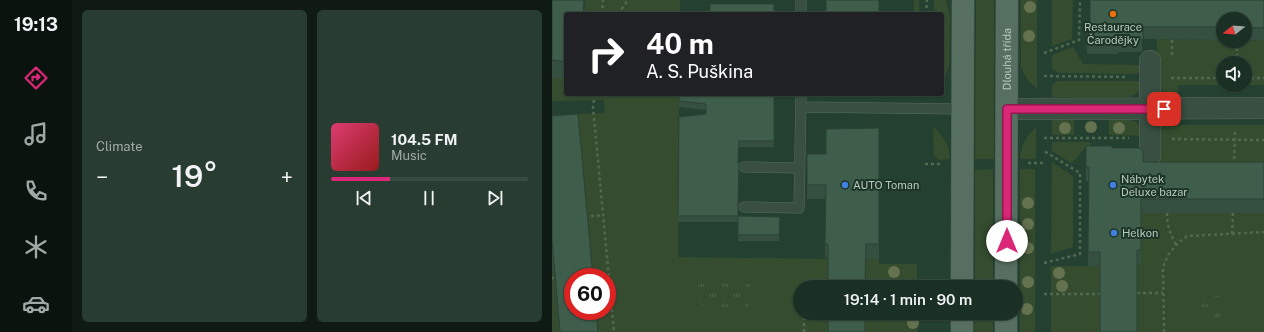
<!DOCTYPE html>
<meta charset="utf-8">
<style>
body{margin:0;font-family:"Public Sans",sans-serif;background:#283c31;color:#f1f3f6;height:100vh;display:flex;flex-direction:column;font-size:15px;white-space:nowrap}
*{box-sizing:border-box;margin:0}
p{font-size:13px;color:#a0a9a6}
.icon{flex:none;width:22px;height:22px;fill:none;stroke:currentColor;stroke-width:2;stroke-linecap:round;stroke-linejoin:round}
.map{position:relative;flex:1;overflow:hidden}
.panel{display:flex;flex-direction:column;gap:10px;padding:10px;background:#0f1a14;width:480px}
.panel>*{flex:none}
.top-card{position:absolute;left:12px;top:12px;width:380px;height:84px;border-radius:4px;box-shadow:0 1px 3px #0004,0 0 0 1px #394b41;background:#202124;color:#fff;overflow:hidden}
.needle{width:26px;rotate:253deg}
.tools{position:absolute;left:664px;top:12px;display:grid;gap:8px}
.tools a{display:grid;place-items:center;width:36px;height:36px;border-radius:50%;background:#1b3024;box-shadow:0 1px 3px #0004,0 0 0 1px #394b41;font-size:20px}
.speed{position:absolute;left:12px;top:268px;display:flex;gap:8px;font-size:20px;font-weight:700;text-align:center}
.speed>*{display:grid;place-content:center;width:52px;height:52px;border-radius:50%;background:#1b3024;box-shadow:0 1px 3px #0004,0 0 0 1px #394b41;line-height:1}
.speed .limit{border:6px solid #d22;background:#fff;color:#111}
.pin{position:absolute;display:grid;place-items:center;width:34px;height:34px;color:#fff;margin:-17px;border-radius:8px;box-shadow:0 2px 6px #0006}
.me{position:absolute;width:44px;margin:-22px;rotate:0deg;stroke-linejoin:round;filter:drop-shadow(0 0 3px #0008)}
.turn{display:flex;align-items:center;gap:14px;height:84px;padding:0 16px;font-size:18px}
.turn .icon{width:52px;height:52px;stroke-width:2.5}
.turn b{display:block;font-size:28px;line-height:34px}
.big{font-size:30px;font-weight:600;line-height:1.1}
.panel .tile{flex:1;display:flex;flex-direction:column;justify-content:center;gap:6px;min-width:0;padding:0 14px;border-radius:6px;background:#283c31}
.song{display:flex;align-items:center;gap:12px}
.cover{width:48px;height:48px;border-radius:6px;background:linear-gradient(135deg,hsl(340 70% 55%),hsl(0 70% 35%))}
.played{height:4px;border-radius:2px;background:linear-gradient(90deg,#db2777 30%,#394b41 30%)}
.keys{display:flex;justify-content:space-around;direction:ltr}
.heat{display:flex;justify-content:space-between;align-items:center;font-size:22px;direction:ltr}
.panel .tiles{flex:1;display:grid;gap:10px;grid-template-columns:repeat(2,1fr)}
.trip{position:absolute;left:241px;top:280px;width:230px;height:40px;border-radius:20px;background:#1b3024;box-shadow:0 1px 3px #0004,0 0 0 1px #394b41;font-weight:600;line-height:40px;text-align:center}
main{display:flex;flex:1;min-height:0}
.tab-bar{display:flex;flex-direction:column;width:72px;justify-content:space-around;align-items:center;background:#0b130e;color:#a0a9a6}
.tab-bar .icon{width:28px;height:28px}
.tab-bar .on{color:#db2777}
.tab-bar b{font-size:18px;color:#f1f3f6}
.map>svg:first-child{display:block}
.grass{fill:#354c2e;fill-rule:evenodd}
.park{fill:url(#park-tufts)}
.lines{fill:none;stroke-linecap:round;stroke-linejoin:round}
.service-casing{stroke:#566d60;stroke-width:11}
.minor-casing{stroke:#566d60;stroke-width:22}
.primary-casing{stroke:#455b4e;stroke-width:23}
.path{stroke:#516851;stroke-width:2.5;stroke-dasharray:3 3;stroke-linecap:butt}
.service{stroke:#384f42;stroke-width:10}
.minor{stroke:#384f42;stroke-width:21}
.primary{stroke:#576f61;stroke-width:22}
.tree{fill:#647250}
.wall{fill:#355040}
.shaded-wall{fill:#2b4134}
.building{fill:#3e5d4b;stroke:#2b4134}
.route-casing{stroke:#8e194d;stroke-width:10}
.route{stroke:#db2777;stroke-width:7}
.food-dot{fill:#e8710a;stroke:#1d3427;stroke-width:1.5}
.shop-dot{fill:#3f7fe0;stroke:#1d3427;stroke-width:1.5}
.labels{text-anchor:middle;stroke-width:4;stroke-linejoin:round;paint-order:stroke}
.poi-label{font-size:11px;fill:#b5cabe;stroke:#1d3427;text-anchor:start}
.street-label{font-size:11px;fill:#b5cabe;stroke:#1d3427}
</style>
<main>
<nav class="tab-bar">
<b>19:13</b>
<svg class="icon on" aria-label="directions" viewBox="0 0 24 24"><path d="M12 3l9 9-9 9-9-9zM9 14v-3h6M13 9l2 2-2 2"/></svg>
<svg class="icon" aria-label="music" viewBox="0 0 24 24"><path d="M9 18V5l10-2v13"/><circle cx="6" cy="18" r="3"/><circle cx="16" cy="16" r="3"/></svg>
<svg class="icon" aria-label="phone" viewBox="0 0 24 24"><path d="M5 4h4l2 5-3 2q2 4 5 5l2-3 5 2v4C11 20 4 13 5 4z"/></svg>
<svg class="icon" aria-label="climate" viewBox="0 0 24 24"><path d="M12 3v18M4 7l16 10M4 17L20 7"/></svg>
<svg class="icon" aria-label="car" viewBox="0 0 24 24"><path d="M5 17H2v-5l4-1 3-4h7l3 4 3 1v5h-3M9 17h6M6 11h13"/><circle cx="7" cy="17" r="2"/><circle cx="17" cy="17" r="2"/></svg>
</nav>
<section class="panel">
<div class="tiles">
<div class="tile"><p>Climate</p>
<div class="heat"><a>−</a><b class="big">19°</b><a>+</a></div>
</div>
<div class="tile">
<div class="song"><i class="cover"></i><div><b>104.5 FM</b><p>Music</p></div></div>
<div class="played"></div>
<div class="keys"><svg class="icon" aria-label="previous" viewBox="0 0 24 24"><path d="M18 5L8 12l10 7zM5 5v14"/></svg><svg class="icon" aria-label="pause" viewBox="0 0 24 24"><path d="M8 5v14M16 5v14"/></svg><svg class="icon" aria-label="next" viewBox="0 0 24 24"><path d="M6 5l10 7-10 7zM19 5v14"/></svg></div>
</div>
</div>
</section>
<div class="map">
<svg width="712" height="332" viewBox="0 0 712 332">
<defs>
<pattern id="park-tufts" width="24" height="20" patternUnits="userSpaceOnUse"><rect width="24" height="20" fill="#354c2e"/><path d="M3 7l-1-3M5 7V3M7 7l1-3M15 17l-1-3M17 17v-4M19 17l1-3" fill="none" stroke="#50644a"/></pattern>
</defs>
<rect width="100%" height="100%" fill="#244030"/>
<path class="grass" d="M0,0h128v14h-114v80h113l-1,163 150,2v28h-28v26h28v19h-276v-217l53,-2 -1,-13 -52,1zM21,277h34v34h-34z
M362,0h5v14h-5z
M382,0h12l4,18 -1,47 -2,7 -5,10v-68h-8z
M424,0h18v159h-19z
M469,0h16v89l-11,-11 -5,-11z
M500,0h21l-1,39 -20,7z
M605,39l66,1v1l41,-1v45h-19v-22h-22v22h-45v13c-21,-1 -21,-15 -21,-33 0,-8 0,-17 0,-26z
M521,47l10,17 61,1v9l-84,-1 -8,-4v-14z
M505,81h87l-4,10 -10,6h-78v-12z
M344,94h22v3h-18z
M500,118h22v17h-22z
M557,118c15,1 32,-2 35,18l-35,-1z
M610,125h102v51l-107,-1 3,-48z
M381,126c10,9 17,20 17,33l-11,1 -5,-4z
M484,127v32h-16c1,-14 6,-23 16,-32z
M500,142h38v7h-6l-11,13 -2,1 -19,-12z
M500,162l21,14v71l-22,7z
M441,169v118h-18v-117z
M468,169h15v163h-15z
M589,213h123v119h-127v-68h4z
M314,259h13v5h38v23h-51z
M499,266h49v66h-49z
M313,313h52v19h-52z
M423,313h18v19h-19z"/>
<path class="park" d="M165,281l33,3v16l-3,14 -22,-2 -25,-8 -3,-12 2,-10 8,1z
M646,295l23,1 -1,24 -23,-2z"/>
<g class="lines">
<defs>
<path id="service" d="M249,14v-14
M249,107l161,2
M192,167l55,1
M192,207l55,1 2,-114"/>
<path id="minor" d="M598,61v95
M455,109l257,-1"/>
<g id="primary">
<path d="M410,287l1,-287"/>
<path id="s1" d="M454,287l1,-287"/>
<path d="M410,332v-19"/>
<path d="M454,332v-19"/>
</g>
</defs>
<use href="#service" class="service-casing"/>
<use href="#minor" class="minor-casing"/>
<use href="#primary" class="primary-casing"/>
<path class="path" d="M50,14l1,-14
M66,14l10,-14
M374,14l1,-14
M492,53l35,-13 1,-40
M620,55v-16
M685,63v-22
M492,76l84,1
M619,78h52
M693,78h19
M43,94l-2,13 21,225
M492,138h85
M620,139l92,1
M476,163h16
M373,164h16
M682,165l1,-35
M615,213c0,12 3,21 9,32
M33,217l18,-2
M680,234l1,-21
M492,263l36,-9v-81l-36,-22
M39,275l17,-2
M0,278h2
M314,287h22
M585,293h26
M492,294h56
M252,332v-19
M612,332l-1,-65 5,-12 8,-10 11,-9 77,-4"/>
<use href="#service" class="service"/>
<use href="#minor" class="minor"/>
<use href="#primary" class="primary"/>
</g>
<g class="tree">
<circle cx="478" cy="7" r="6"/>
<circle cx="477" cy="36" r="6"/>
<circle cx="539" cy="127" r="6"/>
<circle cx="513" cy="128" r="6"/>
<circle cx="567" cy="128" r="6"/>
<circle cx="476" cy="203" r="6"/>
<circle cx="476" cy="224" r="6"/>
<circle cx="476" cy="248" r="6"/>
<circle cx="342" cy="272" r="6"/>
<circle cx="507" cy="273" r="6"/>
<circle cx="476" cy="282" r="6"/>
<circle cx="510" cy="286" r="6"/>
<circle cx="475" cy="309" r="6"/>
<circle cx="361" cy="323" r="6"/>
</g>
<path class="wall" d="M0,0h34l-2,14h-18v65l-14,-1z
M712,0v40h-19v-21h-22v21l-80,-1v12l-1,1h-24v2h-31l-1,-33z
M127,94h95v53h-35l-1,15v54l42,1 -1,24h-41v-19h-60l1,-105 27,-3v-4l-27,-3z
M0,116l46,216h-39l-7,-74z
M327,128v131l-54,-1 1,-59h-19v-45h19z
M534,146l57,16h121v51h-123v51l-53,2 1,-85h-3z"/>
<path class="shaded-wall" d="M32,0h2l-2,14h-1z
M591,39v12l-1,1v-12z"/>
<path class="building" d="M0,0h32l-1,14h-17v48l-14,-2z
M274,0h53v14h-53z
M538,0h174v28l-19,-1v-8h-22v8h-80v12l-1,1h-24v2h-31l-1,-21h4z
M158,4h64v10h-64z
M127,94h95v47h-35l-1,21 1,3 -1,37v14h-60l1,-99 27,-3v-10l-27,-3z
M26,114l15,163h-20v34h23l2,21h-38l-8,-92v-124z
M327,128v116h-13l-1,43h-37v-43h-3l1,-59h-19v-31h19v-25z
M534,146h26v2h28l3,3v11h121v37h-123v51h-4v82h-37v-80h-12l1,-85h-3z
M186,216l42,1 -1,18h-41z
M276,313h37v19h-37z"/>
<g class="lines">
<defs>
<path id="route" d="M455,241v-132h157"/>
</defs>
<use href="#route" class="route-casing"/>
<use href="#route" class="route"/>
</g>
<circle class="food-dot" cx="561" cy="14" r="4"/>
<g class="shop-dot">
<circle cx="293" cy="185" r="4"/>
<circle cx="561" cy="185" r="4"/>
<circle cx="562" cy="233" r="4"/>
</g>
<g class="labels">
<g class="poi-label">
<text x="561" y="31" text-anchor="middle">Restaurace<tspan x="561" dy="13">Čarodějky</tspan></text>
<text x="569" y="183">Nábytek<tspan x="569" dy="13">Deluxe bazar</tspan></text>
<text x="301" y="189">AUTO Toman</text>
<text x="570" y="237">Helkon</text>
</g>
<g class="street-label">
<text dy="4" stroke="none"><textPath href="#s1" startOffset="228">Dlouhá třída</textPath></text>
</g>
</g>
</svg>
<div class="tools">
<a><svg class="needle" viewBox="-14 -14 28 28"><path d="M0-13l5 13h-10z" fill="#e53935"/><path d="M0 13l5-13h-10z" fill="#a0a9a6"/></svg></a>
<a><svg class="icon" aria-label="sound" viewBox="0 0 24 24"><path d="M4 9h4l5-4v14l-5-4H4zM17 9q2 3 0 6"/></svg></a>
</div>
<div class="speed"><div class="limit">60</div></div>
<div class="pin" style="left:612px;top:109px;background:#d93025"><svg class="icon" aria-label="arrive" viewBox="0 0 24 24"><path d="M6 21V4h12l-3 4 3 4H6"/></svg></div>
<svg class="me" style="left:455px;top:241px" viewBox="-20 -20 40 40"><circle r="19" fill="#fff"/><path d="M0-13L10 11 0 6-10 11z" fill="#db2777"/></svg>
<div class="trip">19:14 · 1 min · 90 m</div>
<div class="top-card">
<div class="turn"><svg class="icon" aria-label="right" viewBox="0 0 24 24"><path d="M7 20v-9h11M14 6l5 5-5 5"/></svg><div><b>40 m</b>A. S. Puškina</div></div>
</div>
</div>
</main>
